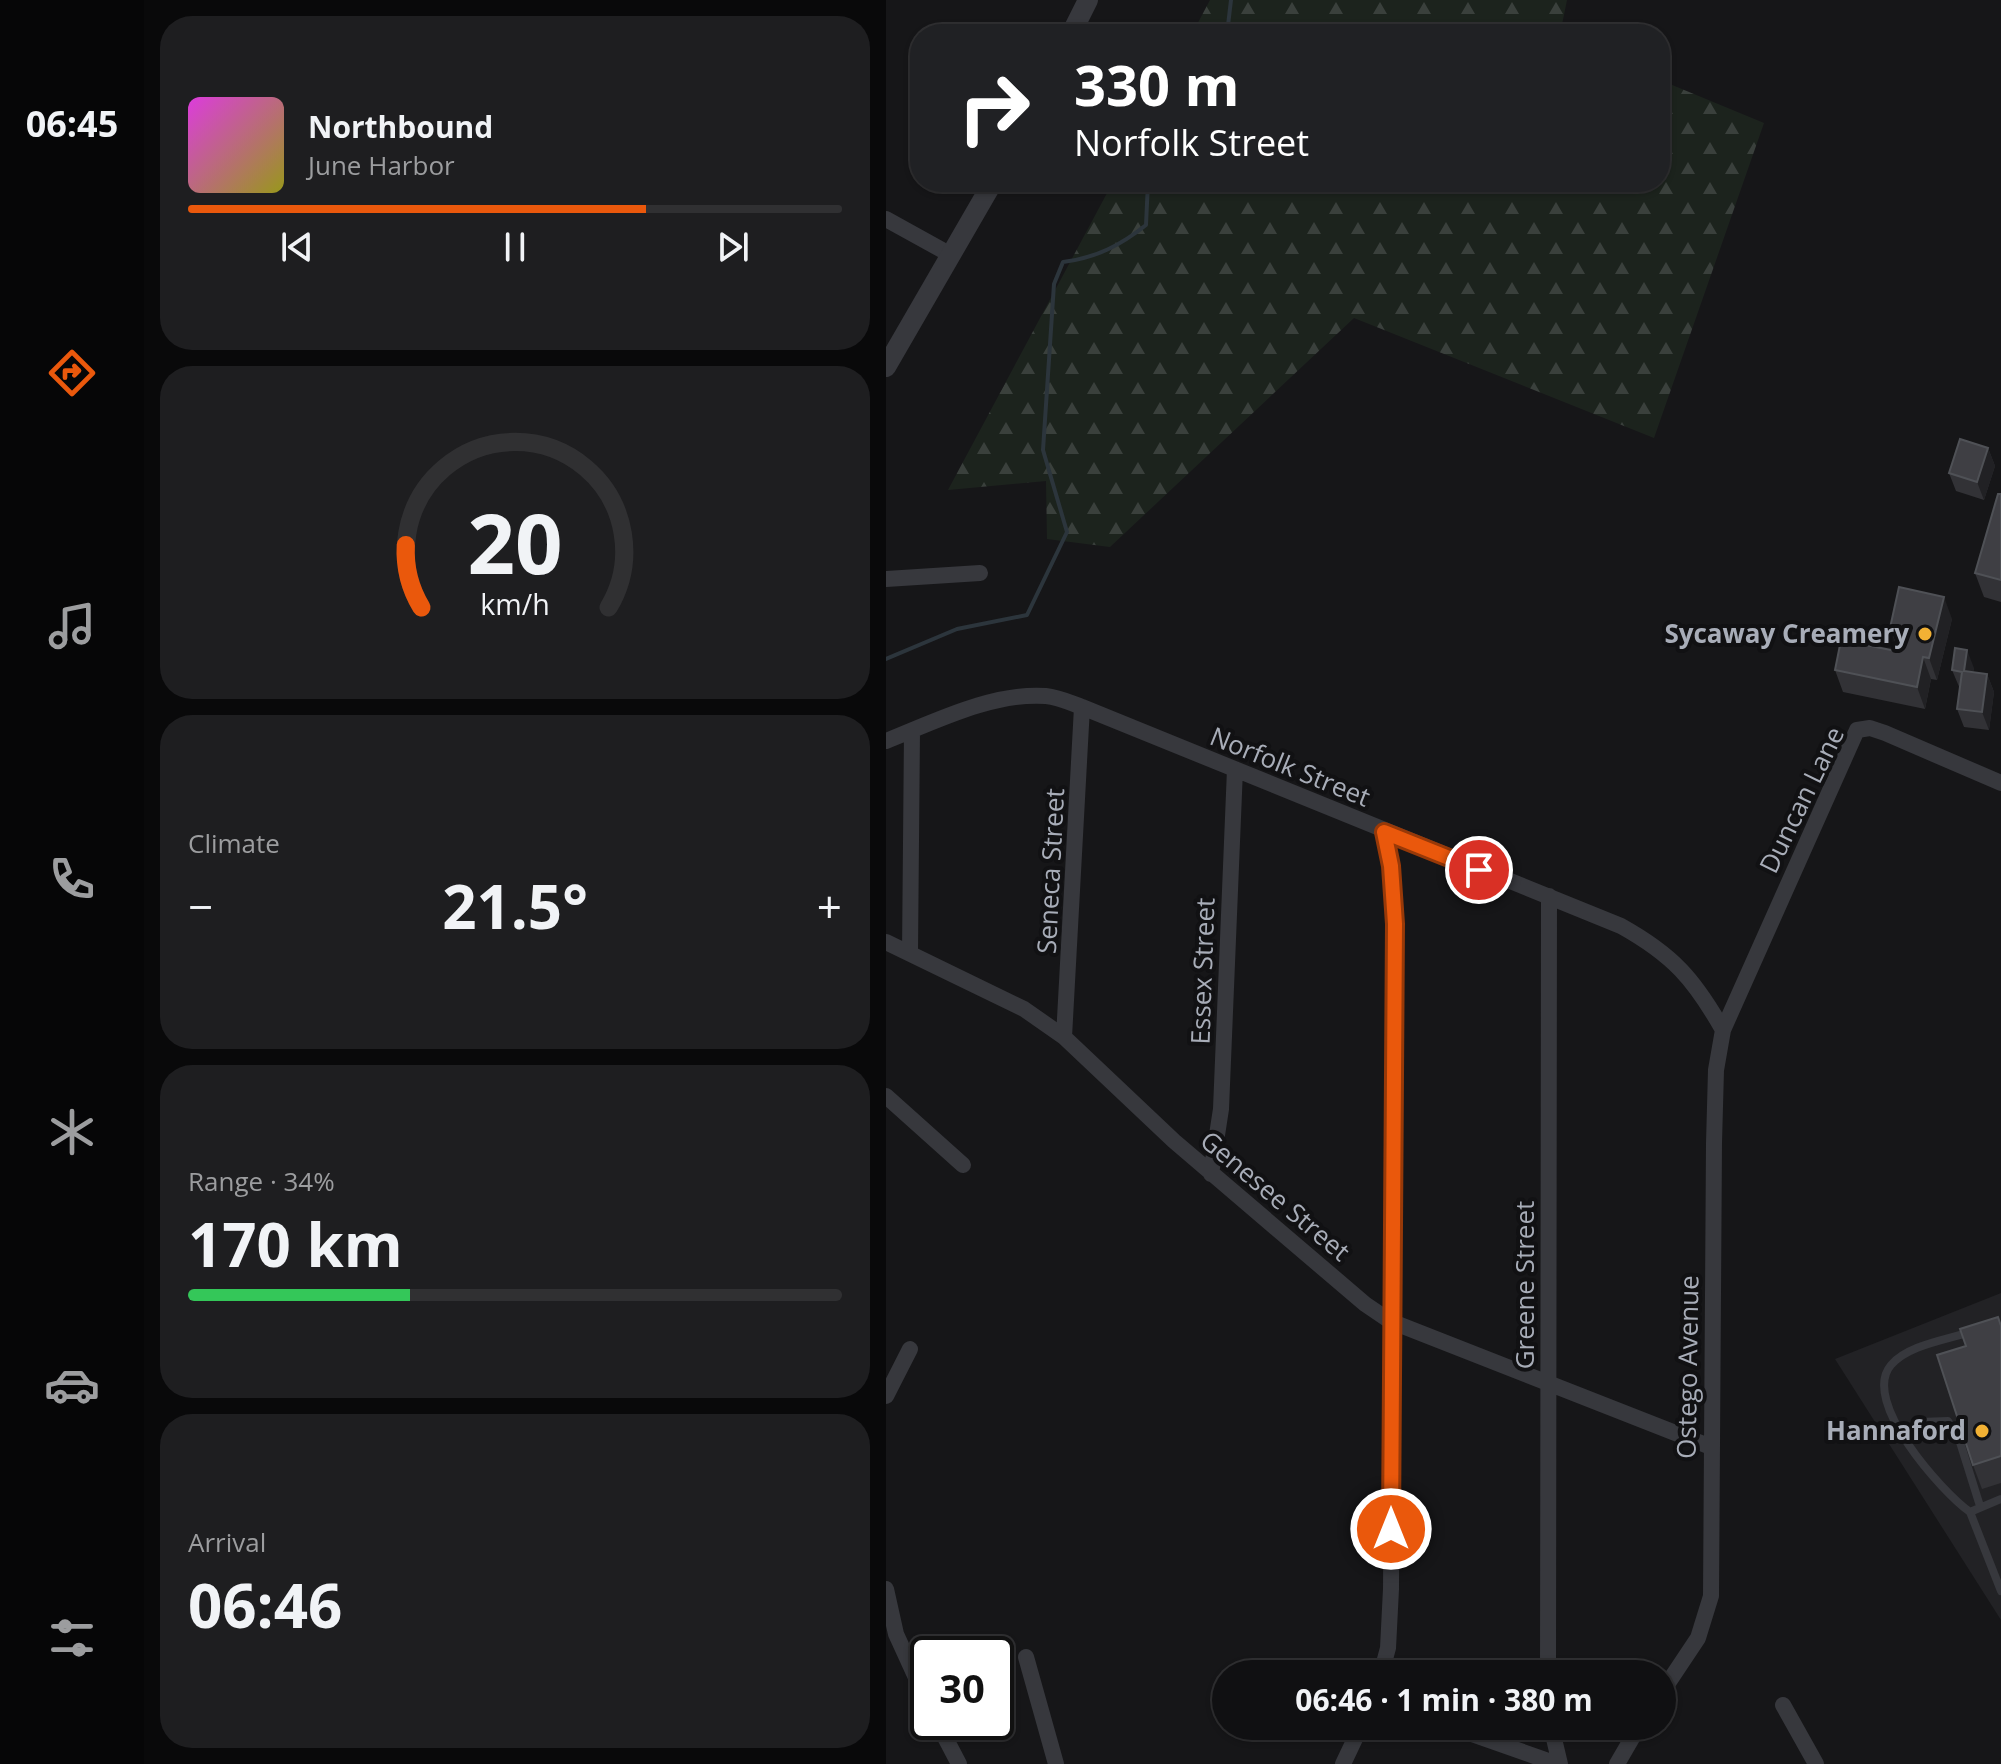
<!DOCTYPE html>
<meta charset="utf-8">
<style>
body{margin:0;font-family:"Open Sans",sans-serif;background:#1e1e20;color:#f1f3f6;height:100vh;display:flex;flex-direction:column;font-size:30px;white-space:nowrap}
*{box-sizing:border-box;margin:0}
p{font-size:26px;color:#9c9d9f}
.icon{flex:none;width:44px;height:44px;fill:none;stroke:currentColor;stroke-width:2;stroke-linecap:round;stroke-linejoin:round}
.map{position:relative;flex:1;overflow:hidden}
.side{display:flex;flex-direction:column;gap:16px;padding:16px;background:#09090a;width:742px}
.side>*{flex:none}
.top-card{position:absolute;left:24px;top:24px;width:760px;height:168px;border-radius:32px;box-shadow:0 2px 6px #0004,0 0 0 2px #303032;background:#202124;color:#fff;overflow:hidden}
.speed{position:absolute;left:24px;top:1636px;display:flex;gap:16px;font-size:40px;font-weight:700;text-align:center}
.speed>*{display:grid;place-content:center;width:104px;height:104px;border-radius:50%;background:#101012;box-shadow:0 2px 6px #0004,0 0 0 2px #303032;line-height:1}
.speed .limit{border:4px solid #111;border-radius:12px;background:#fff;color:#111}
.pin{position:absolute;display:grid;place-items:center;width:68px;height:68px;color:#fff;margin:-34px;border:4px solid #fff;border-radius:50%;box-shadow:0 2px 8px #0007}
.me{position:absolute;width:88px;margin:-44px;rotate:0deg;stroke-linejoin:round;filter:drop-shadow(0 0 6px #0008)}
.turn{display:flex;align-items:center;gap:28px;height:168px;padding:0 32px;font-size:36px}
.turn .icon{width:104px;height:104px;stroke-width:2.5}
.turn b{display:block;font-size:56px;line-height:68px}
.big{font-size:60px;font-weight:700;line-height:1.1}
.side .widget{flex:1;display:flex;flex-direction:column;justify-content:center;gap:12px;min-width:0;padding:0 28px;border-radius:32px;background:#1e1e20}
.side .dial{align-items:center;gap:0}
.dial svg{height:208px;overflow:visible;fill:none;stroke:#303032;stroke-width:7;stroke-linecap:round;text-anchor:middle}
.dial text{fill:#f1f3f6;stroke:none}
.song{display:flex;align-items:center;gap:24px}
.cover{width:96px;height:96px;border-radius:12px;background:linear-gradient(135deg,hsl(300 70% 55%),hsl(60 70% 35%))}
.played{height:8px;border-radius:4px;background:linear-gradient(90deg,#ea580c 70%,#303032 70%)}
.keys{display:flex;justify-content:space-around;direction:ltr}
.heat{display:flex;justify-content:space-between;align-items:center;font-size:44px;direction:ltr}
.charge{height:12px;border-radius:6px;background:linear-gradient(90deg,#34c759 34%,#303032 0)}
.trip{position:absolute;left:326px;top:1660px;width:464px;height:80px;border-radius:40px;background:#101012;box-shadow:0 2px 6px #0004,0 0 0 2px #303032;font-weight:700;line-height:80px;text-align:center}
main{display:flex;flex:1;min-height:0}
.tabs{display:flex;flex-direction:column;width:144px;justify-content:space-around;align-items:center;background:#060607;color:#9c9d9f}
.tabs .icon{width:56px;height:56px}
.tabs .on{color:#ea580c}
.tabs b{font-size:36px;color:#f1f3f6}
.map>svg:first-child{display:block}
.built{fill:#222225}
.forest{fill:url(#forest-firs)}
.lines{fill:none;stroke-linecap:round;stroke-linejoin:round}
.stream{stroke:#2c353c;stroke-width:4}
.service{stroke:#37383d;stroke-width:8}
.minor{stroke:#37383d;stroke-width:16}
.tertiary{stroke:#37383d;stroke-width:20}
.wall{fill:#323236}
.shaded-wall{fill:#212124}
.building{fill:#3f3f44;stroke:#4f5156;stroke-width:2}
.route-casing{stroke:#983908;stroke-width:20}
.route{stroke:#ea580c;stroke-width:14}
.poi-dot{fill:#f2b134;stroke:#111113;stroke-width:3}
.labels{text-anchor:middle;stroke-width:8;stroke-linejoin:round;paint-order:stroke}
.poi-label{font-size:26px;font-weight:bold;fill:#a8adb8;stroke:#111113;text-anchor:end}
.street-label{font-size:26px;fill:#a8adb8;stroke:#111113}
</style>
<main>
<nav class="tabs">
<b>06:45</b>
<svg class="icon on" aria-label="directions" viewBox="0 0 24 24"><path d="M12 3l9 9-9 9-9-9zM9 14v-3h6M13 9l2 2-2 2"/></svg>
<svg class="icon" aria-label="music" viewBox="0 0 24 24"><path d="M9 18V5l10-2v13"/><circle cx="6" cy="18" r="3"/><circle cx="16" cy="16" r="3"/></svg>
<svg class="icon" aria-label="phone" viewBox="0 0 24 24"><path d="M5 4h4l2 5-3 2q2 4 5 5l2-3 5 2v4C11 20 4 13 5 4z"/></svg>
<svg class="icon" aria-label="climate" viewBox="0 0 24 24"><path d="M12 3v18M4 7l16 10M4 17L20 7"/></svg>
<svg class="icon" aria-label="car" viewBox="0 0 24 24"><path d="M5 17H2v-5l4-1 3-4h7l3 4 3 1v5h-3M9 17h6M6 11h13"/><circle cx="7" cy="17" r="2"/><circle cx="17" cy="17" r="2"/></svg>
<svg class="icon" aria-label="filters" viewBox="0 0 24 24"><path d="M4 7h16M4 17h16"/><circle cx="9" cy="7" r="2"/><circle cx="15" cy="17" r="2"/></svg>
</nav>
<section class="side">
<div class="widget">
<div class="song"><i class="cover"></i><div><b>Northbound</b><p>June Harbor</p></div></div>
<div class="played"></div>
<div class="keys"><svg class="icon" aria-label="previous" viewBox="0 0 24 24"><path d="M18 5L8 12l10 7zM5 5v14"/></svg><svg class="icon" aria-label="pause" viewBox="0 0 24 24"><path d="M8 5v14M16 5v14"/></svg><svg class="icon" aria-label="next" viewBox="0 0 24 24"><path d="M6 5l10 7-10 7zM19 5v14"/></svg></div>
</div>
<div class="widget dial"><svg viewBox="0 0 100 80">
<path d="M14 69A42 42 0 1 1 86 69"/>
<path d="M14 69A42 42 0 0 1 8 45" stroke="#ea580c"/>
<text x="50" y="56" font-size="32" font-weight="700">20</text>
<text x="50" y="72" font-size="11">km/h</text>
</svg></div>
<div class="widget"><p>Climate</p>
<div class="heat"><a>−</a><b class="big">21.5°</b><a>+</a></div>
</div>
<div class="widget"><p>Range · 34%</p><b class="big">170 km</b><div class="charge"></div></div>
<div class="widget"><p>Arrival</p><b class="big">06:46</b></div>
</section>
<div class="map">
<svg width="1115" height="1764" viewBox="0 0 1115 1764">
<defs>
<pattern id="forest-firs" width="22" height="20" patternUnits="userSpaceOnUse" patternTransform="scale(2)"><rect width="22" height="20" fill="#1c231d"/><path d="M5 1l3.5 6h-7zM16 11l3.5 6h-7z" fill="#3a403c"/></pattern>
</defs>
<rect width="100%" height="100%" fill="#161618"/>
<path class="built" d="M1115,1293v327l-166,-261z"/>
<path class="forest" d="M324,0h357l-7,34h-368z
M774,80l104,43 -110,315 -300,-120 -244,229 -63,-8 -1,-58 -98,9 165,-308h547z"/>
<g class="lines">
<path class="stream" d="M341,34l4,-34
M0,659l71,-30 70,-14 40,-83 -24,-82 11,-166 9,-22c33,-4 58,-17 83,-37l2,-43"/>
<path class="service" d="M1017,1436l17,-14 28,-1 11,18 21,67
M1115,1499l-31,13 31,79
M1084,1512c-28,-20 -110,-111 -79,-147 17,-20 55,-25 79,-33"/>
<path class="minor" d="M0,219l65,36
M0,579l94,-6
M0,741c48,-19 107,-49 160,-45 12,1 25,7 36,11l539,219c52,29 73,53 102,104
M0,942l138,67 40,28 110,104 191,163 25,17 321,126
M24,953l2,-222
M178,1037l18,-330
M0,1096l77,69
M325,1174l10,-65 14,-340
M0,1396l24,-47
M0,1589l10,45 32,70
M140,1657l30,107
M495,1674l7,-26 3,-59 4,-665 -4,-58 -7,-34
M662,1674l1,-778
M776,1692l36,-54 13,-42 3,-453 2,-73 7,-40 134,-300 13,-2 15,5 116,50
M897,1705l33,59
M51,1722l22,42
M563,1726l108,38
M665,1726l9,38
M457,1764l18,-38
M731,1764l22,-38"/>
<path class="tertiary" d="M185,34l17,-34
M0,367l107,-185"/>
</g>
<path class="wall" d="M1102,448l7,18 -11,34 -28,-9 -7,-18z
M1115,494v108l-17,-5 -9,-24z
M1066,619l-15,61 -6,-1 -6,30 -82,-17 -8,-22 61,-19 1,-4 -7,-19z
M1088,668l-1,4 14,2 7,18 -5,38 -25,-3 -7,-18 3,-20 -8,-19z
M1115,1325v158l-19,6 -9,-24 -7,-119z"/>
<path class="shaded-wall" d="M1102,448l7,18 -11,34 -7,-18z
M1058,597l8,22 -15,61 -8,-22z
M1081,650l7,18 -3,21 -7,-18z
M1037,657l8,22 -6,30 -8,-22z
M1101,674l7,18 -5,38 -7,-18z"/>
<path class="building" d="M1074,439l28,9 -11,34 -28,-9z
M1112,494h3v86l-26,-7z
M1013,587l45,10 -15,61 -6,-1 -6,30 -82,-17 6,-30 55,11 4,-21 -10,-2z
M1069,648l12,2 -3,21 23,3 -5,38 -25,-3 5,-37 -10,-2z
M1112,1317l3,9v130l-28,9 -36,-110 29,-9 -6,-17z"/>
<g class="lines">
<defs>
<path id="route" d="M505,1529l4,-605 -4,-58 -7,-34 95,38"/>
</defs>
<use href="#route" class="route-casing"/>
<use href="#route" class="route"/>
</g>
<g class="poi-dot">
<circle cx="1039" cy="634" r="8"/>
<circle cx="1096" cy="1431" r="8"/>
</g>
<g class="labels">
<g class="poi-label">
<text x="1023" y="643">Sycaway Creamery</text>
<text x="1080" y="1440">Hannaford</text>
</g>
<g class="street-label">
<text transform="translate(404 767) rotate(22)" y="9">Norfolk Street</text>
<text transform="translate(916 800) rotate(-64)" y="9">Duncan Lane</text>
<text transform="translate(165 871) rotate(-87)" y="9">Seneca Street</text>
<text transform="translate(317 971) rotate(-88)" y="9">Essex Street</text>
<text transform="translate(389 1196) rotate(40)" y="9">Genesee Street</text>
<text transform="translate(639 1285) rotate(-90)" y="9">Greene Street</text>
<text transform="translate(802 1367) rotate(-89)" y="9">Ostego Avenue</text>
</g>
</g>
</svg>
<div class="speed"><div class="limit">30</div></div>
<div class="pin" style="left:593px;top:870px;background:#d93025"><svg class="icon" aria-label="arrive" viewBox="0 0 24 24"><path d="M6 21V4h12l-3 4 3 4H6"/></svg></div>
<svg class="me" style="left:505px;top:1529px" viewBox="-20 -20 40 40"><circle r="17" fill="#ea580c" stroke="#fff" stroke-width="3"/><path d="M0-11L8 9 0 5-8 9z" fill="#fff"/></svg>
<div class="trip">06:46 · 1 min · 380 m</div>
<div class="top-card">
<div class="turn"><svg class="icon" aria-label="right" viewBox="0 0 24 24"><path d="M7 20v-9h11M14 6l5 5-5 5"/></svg><div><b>330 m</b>Norfolk Street</div></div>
</div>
</div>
</main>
